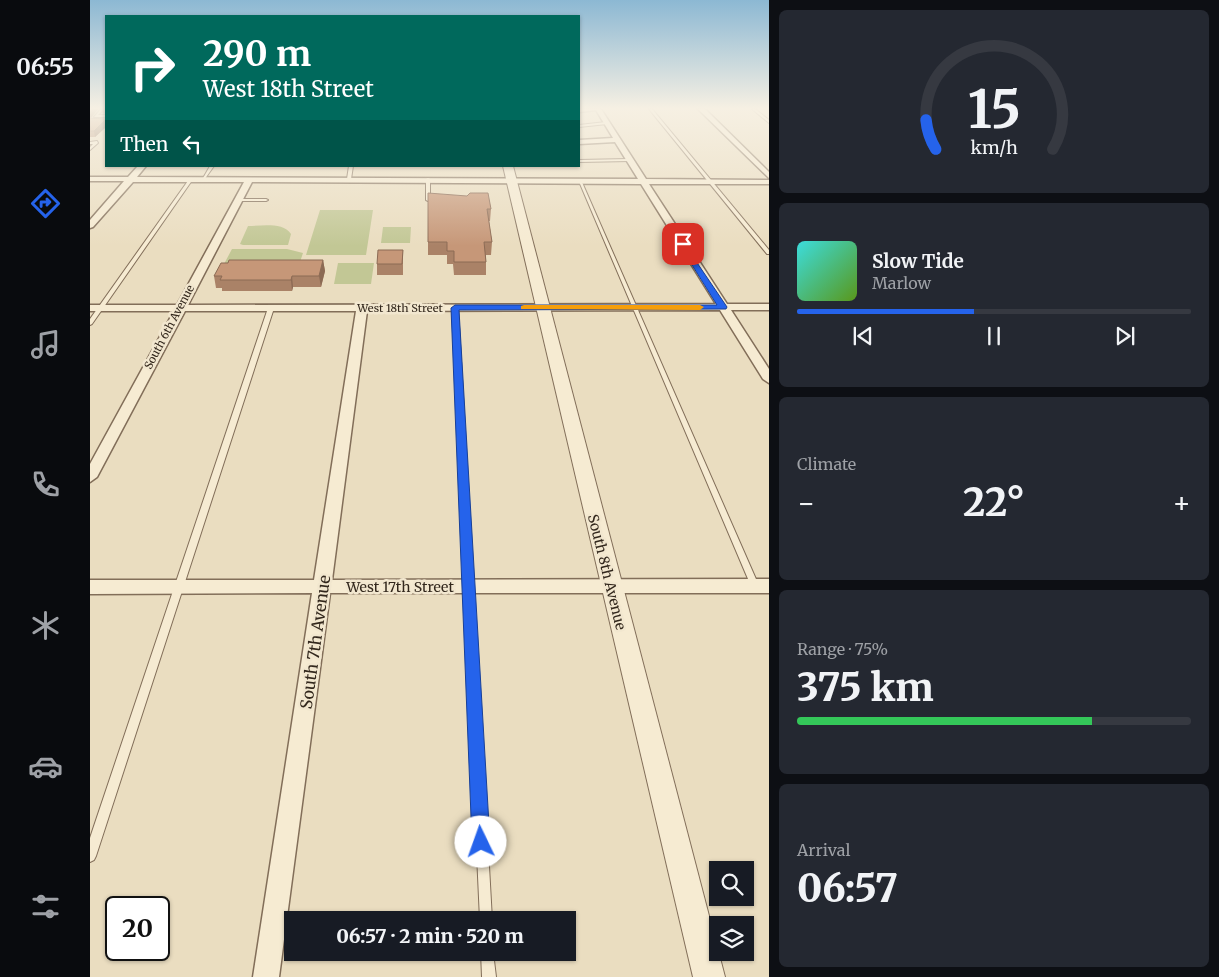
<!DOCTYPE html>
<meta charset="utf-8">
<style>
body{margin:0;font-family:Merriweather,serif;background:#242831;color:#f1f3f6;height:100vh;display:flex;flex-direction:column;font-size:19px;white-space:nowrap}
*{box-sizing:border-box;margin:0}
p{font-size:16px;color:#9ea1a6}
.icon{flex:none;width:28px;height:28px;fill:none;stroke:currentColor;stroke-width:2;stroke-linecap:round;stroke-linejoin:round}
.map{position:relative;flex:1;overflow:hidden}
.details{display:flex;flex-direction:column;gap:10px;padding:10px;background:#0d0f14;width:450px}
.details>*{flex:none}
.top-card{position:absolute;left:15px;top:15px;width:475px;height:152px;border-radius:0px;box-shadow:0 1px 4px #0004;background:#00695c;color:#fff;overflow:hidden}
.controls{position:absolute;left:619px;top:861px;display:grid;gap:10px}
.controls a{display:grid;place-items:center;width:45px;height:45px;border-radius:0px;background:#171b24;box-shadow:0 1px 4px #0004;font-size:25px}
.speed{position:absolute;left:15px;top:896px;display:flex;gap:10px;font-size:25px;font-weight:700;text-align:center}
.speed>*{display:grid;place-content:center;width:65px;height:65px;border-radius:50%;background:#171b24;box-shadow:0 1px 4px #0004;line-height:1}
.speed .limit{border:2px solid #111;border-radius:8px;background:#fff;color:#111}
.pin{position:absolute;display:grid;place-items:center;width:42px;height:42px;color:#fff;margin:-21px;border-radius:10px;box-shadow:0 2px 8px #0006}
.me{position:absolute;width:55px;margin:-28px;rotate:357deg;stroke-linejoin:round;filter:drop-shadow(0 0 4px #0008)}
.turn{display:flex;align-items:center;gap:18px;height:105px;padding:0 15px;font-size:22px}
.turn .icon{width:65px;height:65px;stroke-width:2.5}
.turn b{display:block;font-size:35px;line-height:42px}
.then{display:flex;align-items:center;height:48px;padding:0 15px;background:#0003;gap:10px;font-size:19px}
.big{font-size:38px;font-weight:800;line-height:1.1}
.details .card{flex:1;display:flex;flex-direction:column;justify-content:center;gap:8px;min-width:0;padding:0 18px;border-radius:8px;background:#242831}
.details .dial{align-items:center;gap:0}
.dial svg{height:130px;overflow:visible;fill:none;stroke:#363941;stroke-width:7;stroke-linecap:round;text-anchor:middle}
.dial text{fill:#f1f3f6;stroke:none}
.song{display:flex;align-items:center;gap:15px}
.cover{width:60px;height:60px;border-radius:8px;background:linear-gradient(135deg,hsl(180 70% 55%),hsl(90 70% 35%))}
.played{height:5px;border-radius:2px;background:linear-gradient(90deg,#2563eb 45%,#363941 45%)}
.keys{display:flex;justify-content:space-around;direction:ltr}
.heat{display:flex;justify-content:space-between;align-items:center;font-size:28px;direction:ltr}
.charge{height:8px;border-radius:4px;background:linear-gradient(90deg,#34c759 75%,#363941 0)}
.trip{position:absolute;left:194px;top:911px;width:292px;height:50px;border-radius:0px;background:#171b24;box-shadow:0 1px 4px #0004;font-weight:800;line-height:50px;text-align:center}
main{display:flex;flex:1;min-height:0}
.menu{display:flex;flex-direction:column;width:90px;justify-content:space-around;align-items:center;background:#090b0e;color:#9ea1a6}
.menu .icon{width:35px;height:35px}
.menu .current{color:#2563eb}
.menu b{font-size:22px;color:#f1f3f6}
.map>svg:first-child{display:block}
.green{fill:#c2c795}
.lines{fill:none;stroke-linecap:round;stroke-linejoin:round}
.service-casing{stroke:#826e59;stroke-width:2}
.minor-casing{stroke:#826e59;stroke-width:3}
.tertiary-casing{stroke:#826e59;stroke-width:2}
.service{fill:#f6ebd2;fill-rule:evenodd}
.minor{fill:#f6ebd2;fill-rule:evenodd}
.tertiary{fill:#f6ebd2;fill-rule:evenodd}
.wall{fill:#aa8267}
.shaded-wall{fill:#8b6a54}
.building{fill:#c69778;stroke:#8b6a54}
.route{fill:#2563eb;stroke:#184099}
.slow{fill:#f59e0b}
.labels{text-anchor:middle;stroke-width:5;stroke-linejoin:round;paint-order:stroke}
.far-street-label{font-size:11px;fill:#32271c;stroke:#f2e7cf}
.street-label{font-size:14px;fill:#32271c;stroke:#f2e7cf}
.near-street-label{font-size:16px;fill:#32271c;stroke:#f2e7cf}
</style>
<main>
<nav class="menu">
<b>06:55</b>
<svg class="icon current" aria-label="directions" viewBox="0 0 24 24"><path d="M12 3l9 9-9 9-9-9zM9 14v-3h6M13 9l2 2-2 2"/></svg>
<svg class="icon" aria-label="music" viewBox="0 0 24 24"><path d="M9 18V5l10-2v13"/><circle cx="6" cy="18" r="3"/><circle cx="16" cy="16" r="3"/></svg>
<svg class="icon" aria-label="phone" viewBox="0 0 24 24"><path d="M5 4h4l2 5-3 2q2 4 5 5l2-3 5 2v4C11 20 4 13 5 4z"/></svg>
<svg class="icon" aria-label="climate" viewBox="0 0 24 24"><path d="M12 3v18M4 7l16 10M4 17L20 7"/></svg>
<svg class="icon" aria-label="car" viewBox="0 0 24 24"><path d="M5 17H2v-5l4-1 3-4h7l3 4 3 1v5h-3M9 17h6M6 11h13"/><circle cx="7" cy="17" r="2"/><circle cx="17" cy="17" r="2"/></svg>
<svg class="icon" aria-label="filters" viewBox="0 0 24 24"><path d="M4 7h16M4 17h16"/><circle cx="9" cy="7" r="2"/><circle cx="15" cy="17" r="2"/></svg>
</nav>
<div class="map">
<svg width="679" height="977" viewBox="0 0 679 977">
<rect width="100%" height="100%" fill="#eaddc0"/>
<path class="green" d="M230,210h53l-7,45h-60z
M158,226c14,0 35,-4 43,8l-3,11h-45l-3,-1z
M293,227h28l-1,16h-29z
M142,249h55l16,4 -3,9 -76,2z
M248,263h36l-3,21h-37z"/>
<g class="lines">
<defs>
<path id="service" d="M11,109h3l-6,6h8v2h-12z
M559,109h3l117,141v4h-2z
M662,109h3l14,11v3z
M516,122l1,2 -28,3v-2z
M7,141l1,2 -8,7v-3l3,-3h-3v-2z
M539,159l1,2 -51,1v-2z
M120,166h4l-10,14h-2z
M259,166h4l-2,13 -2,1 -2,-1z
M100,178l3,1 -101,145 -2,1v-6z
M338,178l2,1v21l-2,1 -2,-1v-21z
M488,179l3,1 178,406 -1,2 -3,1 -3,-1 -1,-2z
M148,199h28l2,1 -2,1h-29v-2z
M365,305l3,2 34,613h-12l-28,-613z
M181,306l3,2 -178,548 -2,4 -4,2v-24l178,-530z
M391,952h12l3,25h-14z"/>
<path id="minor" d="M489,109h22l45,70 123,1v4h-120l78,120h42v6h-38l38,59v14l-6,-4 -43,-69 -353,1 -35,269 437,-1v14h-439l-51,384h-26l59,-384 -222,1v-14h224l42,-269h-171l-88,166 -7,5v-18l84,-153h-84v-6h87l67,-123h-111l-40,45 -3,1v-8l34,-39h-34v-4h38l10,-11h8l-9,11 501,2 -23,-37 -36,2v-4l34,-2 -17,-28 -17,2zM162,182l389,2 75,120 -528,1z
M608,109h7l64,63v6z"/>
<path id="tertiary" d="M413,166h10l212,811h-32z"/>
</defs>
<use href="#service" class="service-casing"/>
<use href="#minor" class="minor-casing"/>
<use href="#tertiary" class="tertiary-casing"/>
<use href="#service" class="service"/>
<use href="#minor" class="minor"/>
<use href="#tertiary" class="tertiary"/>
</g>
<path class="wall" d="M11,109h5v18l-11,10h-5v-19l16,1v-5l-3,-1z
M338,193l63,16 -1,12h-1l3,21 -1,13h-5v20h-32l-1,-11h-6v-9h-19z
M313,250v25h-26v-11z
M233,260l2,11 -4,16h-28l-1,4h-70v-3h-6l-2,-12z"/>
<path class="shaded-wall" d="M2,109h6l-6,8 -2,1v-7z
M16,119v8l-11,10 -1,-6z
M233,260l2,11 -4,16 -2,-11z
M202,276l1,11 -1,4 -1,-11z"/>
<path class="building" d="M16,109v10l-12,12h-4v-13l16,1z
M338,193l39,3 3,-3h18l3,16h-4l5,33h-8l2,20h-32v-11h-7v-9h-19z
M288,250h25l-1,14h-25z
M139,260h94l-4,16h-27l-1,4h-71l2,-4h-8l7,-13h7z"/>
<linearGradient id="sky" x2="0" y2="1"><stop stop-color="#8cb8d3"/><stop offset="0.44" stop-color="#f6f0e3"/><stop offset="1" stop-color="#f6f0e3" stop-opacity="0"/></linearGradient>
<rect width="679" height="246" fill="url(#sky)"/>
<path class="route" d="M593,242l44,65 -1,2 -267,1 31,532 -3,6 -6,2 -6,-2 -3,-6 -21,-534 4,-3h262l-38,-61z"/>
<path class="slow" d="M434,305h176l4,2 -4,3 -179,-1v-3z"/>
<g class="labels">
<g class="far-street-label">
<text x="310" y="312">West 18th Street</text>
<text transform="translate(79 327) rotate(-62)" y="4">South 6th Avenue</text>
</g>
<g class="street-label">
<text transform="translate(517 572) rotate(76)" y="5">South 8th Avenue</text>
<text x="310" y="592">West 17th Street</text>
</g>
<g class="near-street-label">
<text transform="translate(225 642) rotate(-82)" y="6">South 7th Avenue</text>
</g>
</g>
</svg>
<div class="controls">
<a><svg class="icon" aria-label="search" viewBox="0 0 24 24"><circle cx="10" cy="10" r="6"/><path d="M15 15l6 6"/></svg></a>
<a><svg class="icon" aria-label="layers" viewBox="0 0 24 24"><path d="M12 4l9 5-9 5-9-5zM3 14l9 5 9-5"/></svg></a>
</div>
<div class="speed"><div class="limit">20</div></div>
<div class="pin" style="left:593px;top:244px;background:#d93025"><svg class="icon" aria-label="arrive" viewBox="0 0 24 24"><path d="M6 21V4h12l-3 4 3 4H6"/></svg></div>
<svg class="me" style="left:391px;top:842px" viewBox="-20 -20 40 40"><circle r="19" fill="#fff"/><path d="M0-13L10 11 0 6-10 11z" fill="#2563eb"/></svg>
<div class="trip">06:57 · 2 min · 520 m</div>
<div class="top-card">
<div class="turn"><svg class="icon" aria-label="right" viewBox="0 0 24 24"><path d="M7 20v-9h11M14 6l5 5-5 5"/></svg><div><b>290 m</b>West 18th Street</div></div>
<div class="then">Then<svg class="icon" aria-label="left" viewBox="0 0 24 24"><path d="M17 20v-9H6M10 6l-5 5 5 5"/></svg></div>
</div>
</div>
<section class="details">
<div class="card dial"><svg viewBox="0 0 100 80">
<path d="M14 69A42 42 0 1 1 86 69"/>
<path d="M14 69A42 42 0 0 1 8 51" stroke="#2563eb"/>
<text x="50" y="56" font-size="32" font-weight="700">15</text>
<text x="50" y="72" font-size="11">km/h</text>
</svg></div>
<div class="card">
<div class="song"><i class="cover"></i><div><b>Slow Tide</b><p>Marlow</p></div></div>
<div class="played"></div>
<div class="keys"><svg class="icon" aria-label="previous" viewBox="0 0 24 24"><path d="M18 5L8 12l10 7zM5 5v14"/></svg><svg class="icon" aria-label="pause" viewBox="0 0 24 24"><path d="M8 5v14M16 5v14"/></svg><svg class="icon" aria-label="next" viewBox="0 0 24 24"><path d="M6 5l10 7-10 7zM19 5v14"/></svg></div>
</div>
<div class="card"><p>Climate</p>
<div class="heat"><a>−</a><b class="big">22°</b><a>+</a></div>
</div>
<div class="card"><p>Range · 75%</p><b class="big">375 km</b><div class="charge"></div></div>
<div class="card"><p>Arrival</p><b class="big">06:57</b></div>
</section>
</main>
